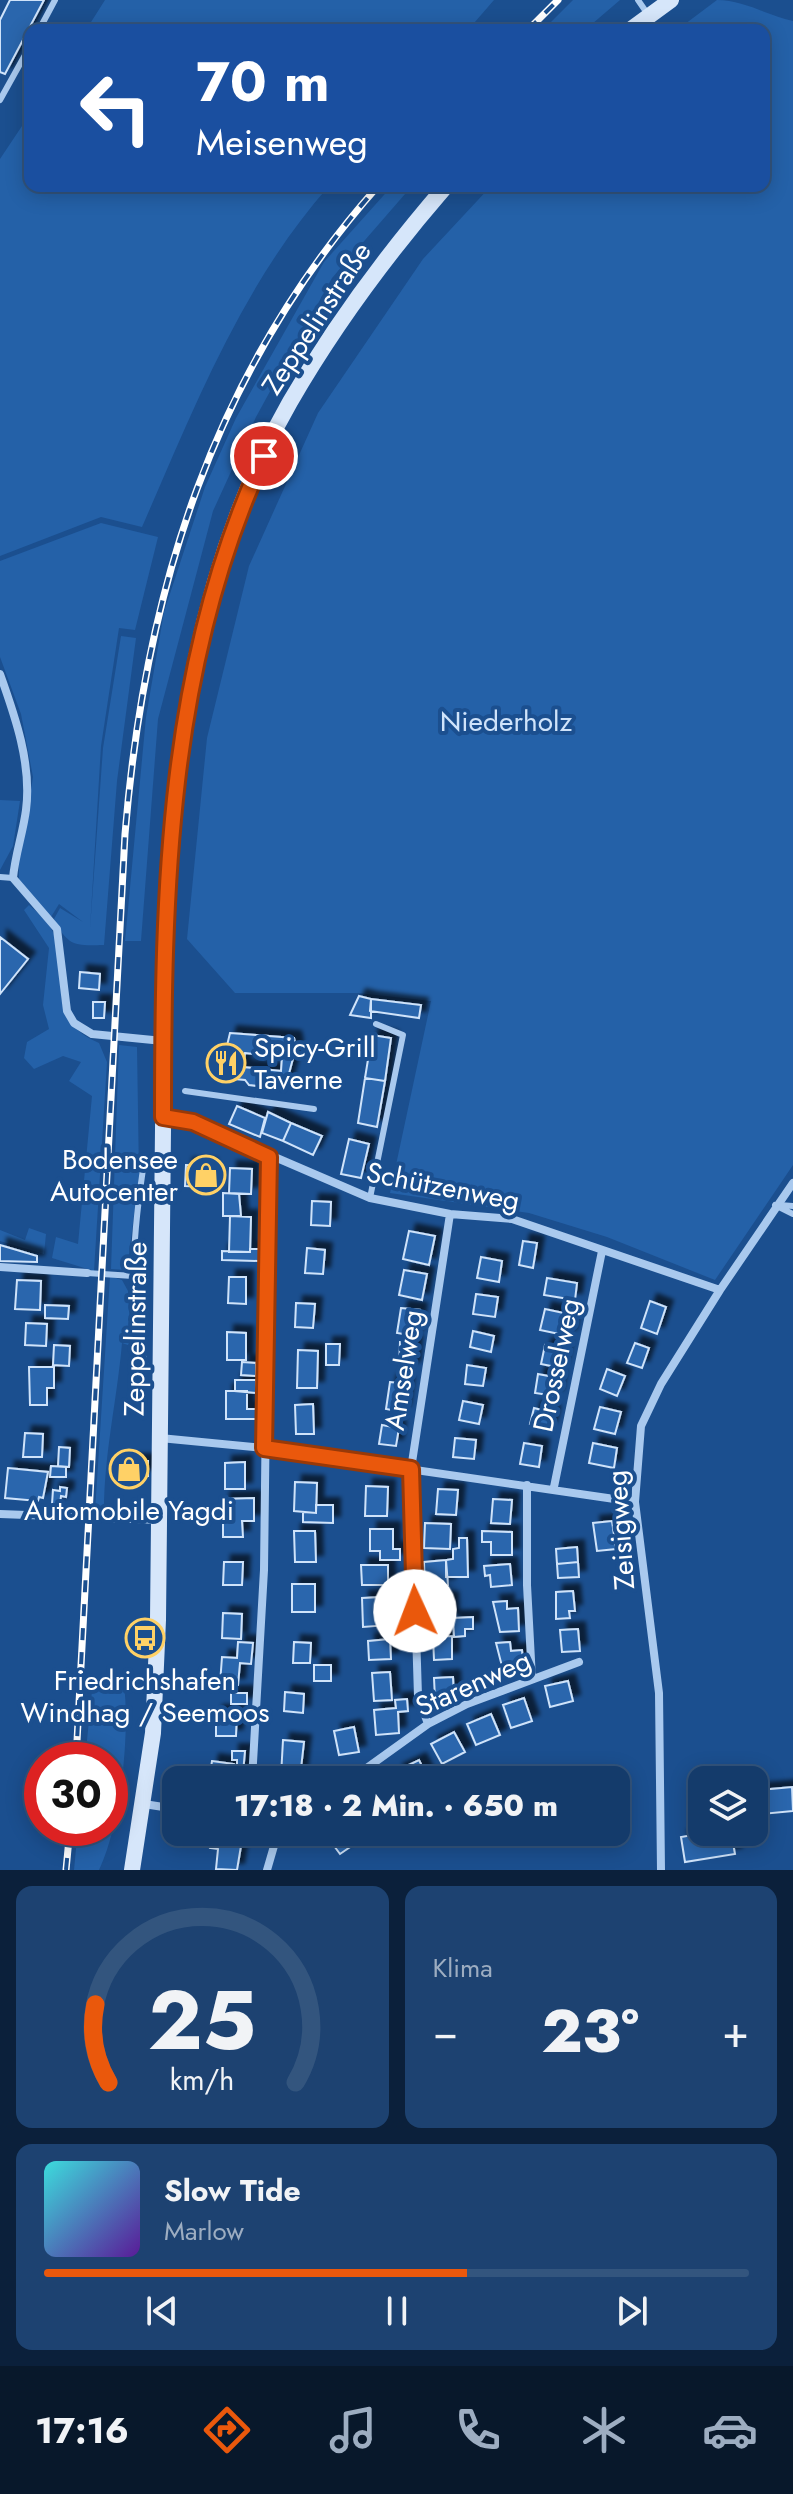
<!DOCTYPE html>
<html lang="de">
<meta charset="utf-8">
<style>
body{margin:0;font-family:Jost,sans-serif;background:#1d4271;color:#f1f3f6;height:100vh;display:flex;flex-direction:column;font-size:30px;white-space:nowrap}
*{box-sizing:border-box;margin:0}
p{font-size:26px;color:#9dadc1}
.icon{flex:none;width:44px;height:44px;fill:none;stroke:currentColor;stroke-width:2;stroke-linecap:round;stroke-linejoin:round}
.map{position:relative;height:1870px;overflow:hidden}
.panel{display:flex;flex-direction:column;gap:16px;padding:16px;background:#0b203b;flex:1}
.panel>*{flex:none}
.hud{position:absolute;left:24px;top:24px;width:746px;height:168px;border-radius:16px;box-shadow:0 4px 20px #0003,0 0 0 2px #33557e;background:#1a4fa0;color:#fff;overflow:hidden}
.tools{position:absolute;left:688px;top:1766px;display:grid;gap:16px}
.tools a{display:grid;place-items:center;width:80px;height:80px;border-radius:16px;background:#143b6b;box-shadow:0 4px 20px #0003,0 0 0 2px #33557e;font-size:40px}
.speed{position:absolute;left:24px;top:1742px;display:flex;gap:16px;font-size:40px;font-weight:700;text-align:center}
.speed>*{display:grid;place-content:center;width:104px;height:104px;border-radius:50%;background:#143b6b;box-shadow:0 4px 20px #0003,0 0 0 2px #33557e;line-height:1}
.speed .limit{border:12px solid #d22;background:#fff;color:#111}
.pin{position:absolute;display:grid;place-items:center;width:68px;height:68px;color:#fff;margin:-34px;border:4px solid #fff;border-radius:50%;box-shadow:0 2px 8px #0007}
.me{position:absolute;width:88px;margin:-44px;rotate:358deg;stroke-linejoin:round;filter:drop-shadow(0 0 6px #0008)}
.turn{display:flex;align-items:center;gap:28px;height:168px;padding:0 40px;font-size:36px}
.turn .icon{width:104px;height:104px;stroke-width:2.5}
.turn b{display:block;font-size:56px;line-height:68px}
.big{font-size:60px;font-weight:800;line-height:1.1}
.panel .widget{flex:1;display:flex;flex-direction:column;justify-content:center;gap:12px;min-width:0;padding:0 28px;border-radius:16px;background:#1d4271}
.panel .dial{align-items:center;gap:0}
.dial svg{height:208px;overflow:visible;fill:none;stroke:#33557e;stroke-width:7;stroke-linecap:round;text-anchor:middle}
.dial text{fill:#f1f3f6;stroke:none}
.song{display:flex;align-items:center;gap:24px}
.cover{width:96px;height:96px;border-radius:12px;background:linear-gradient(135deg,hsl(180 70% 55%),hsl(270 70% 35%))}
.played{height:8px;border-radius:4px;background:linear-gradient(90deg,#ea580c 60%,#33557e 60%)}
.keys{display:flex;justify-content:space-around;direction:ltr}
.heat{display:flex;justify-content:space-between;align-items:center;font-size:44px;direction:ltr}
.panel .tiles{flex:1;display:grid;gap:16px;grid-template-columns:1fr 1fr}
.widget:last-child{grid-column:span 2}
.trip{position:absolute;left:162px;top:1766px;width:468px;height:80px;border-radius:16px;background:#143b6b;box-shadow:0 4px 20px #0003,0 0 0 2px #33557e;font-weight:800;line-height:80px;text-align:center}
.tab-bar{display:flex;height:128px;justify-content:space-around;align-items:center;background:#08182b;color:#9dadc1}
.tab-bar .icon{width:56px;height:56px}
.tab-bar .on{color:#ea580c}
.tab-bar b{font-size:36px;color:#f1f3f6}
.map>svg:first-child{display:block}
.green{fill:#2461a8}
.building{fill:#2a66ad;stroke:#cfe3fa;stroke-width:2;fill-rule:evenodd;filter:url(#shadow)}
.lines{fill:none;stroke-linecap:round;stroke-linejoin:round}
.lane{stroke:#a9c9ee;stroke-width:6}
.street{stroke:#a9c9ee;stroke-width:8}
.secondary{stroke:#d6e6fa;stroke-width:16}
.rail-casing{stroke:#fff;stroke-width:7}
.rail{stroke:#1b4f8f;stroke-width:4;stroke-dasharray:12;stroke-linecap:butt}
.route-casing{stroke:#983908;stroke-width:20}
.route{stroke:#ea580c;stroke-width:14}
.labels{text-anchor:middle;stroke-width:8;stroke-linejoin:round;paint-order:stroke}
.street-label{font-size:28px;fill:#fff;stroke:#1b4f8f}
.park-label{font-size:28px;fill:#cfe3fa;stroke:#1b4f8f}
.poi-label{font-size:28px;fill:#fff;stroke:#1b4f8f}
</style>
<div class="map">
<svg width="793" height="1870" viewBox="0 0 793 1870">
<defs>
<filter id="shadow"><feDropShadow dx="7" dy="-7" stdDeviation="2" flood-color="#0009"/></filter>
</defs>
<rect width="100%" height="100%" fill="#1b4f8f"/>
<path class="green" d="M105,0h389l-26,30h-382z
M573,0h47l-35,30h-42z
M717,0c27,0 49,15 76,21v1144l-78,115 -108,-43 -78,-24 -139,-20 41,-192 -73,-8h-123l-48,-54 20,-201 42,-172 69,-153 105,-154 68,-73h273v-156h-87z
M30,114v72h299c-87,98 -135,222 -187,341l-41,-10 -101,39v-397z
M392,186h20l-80,92 -76,139 -43,94 -55,208 -17,222h-16l21,-224 18,-105 41,-125 31,-69 88,-156z
M101,523l57,14 -23,93 -16,-2 -18,118 -11,183 13,-181 18,-112 15,2 -19,143 -13,164c-30,1 -36,1 -50,-26l6,-11 23,14 -24,-18 -8,13 -32,-35v-20l14,-85 -12,-63 -21,-57v-96z
M0,800l20,1 -7,45 -13,24z
M29,905c8,7 17,14 22,23 25,45 -14,88 48,115l8,19 -13,209 -42,-13 4,-21 22,7 14,-148 -23,-15 12,-19 -18,-6 -29,13 -10,-11 3,-16 22,-13 -6,-24 6,-57 -25,-38z
M119,1045l18,2 2,129 -12,94 -16,-1z
M29,1228l17,6 -2,20 -44,-13v-11l25,10z
M110,1276l12,4 6,11 3,55 -9,-3c-5,57 -18,111 -18,168l-9,1z
M93,1681l31,3c6,51 -3,140 -25,186h-25l4,-42h32v-68h-25z"/>
<path class="building" d="M10,0h34l-39,74 -5,-2v-52z
M0,937l28,22 -28,35z
M80,972l20,2 -1,16 -20,-2z
M359,996l12,3v19l-21,-3z
M371,999l50,6 -2,13 -49,-7z
M93,1002h12l-1,16h-11z
M230,1033l64,5 2,9 -10,38 -5,4 -32,-4 -4,-5 -21,-2v-20zM245,1053l37,4 -1,14 -38,-4z
M372,1035l19,3 -6,43 -20,-3z
M365,1078l20,3 -8,46 -19,-4z
M237,1106l28,12 -5,19 -31,-13z
M268,1112l23,11 -8,18 -21,-8z
M291,1123l31,13 -9,19 -30,-14z
M349,1139l20,5 -8,34 -20,-4z
M186,1165l24,1 -1,21 -24,-1z
M230,1168l22,1 -1,25 -22,-1z
M223,1193l16,1 2,22h-18z
M312,1201l19,1 -1,24 -19,-1z
M230,1216l21,1 -1,35h-21z
M409,1231l26,5 -6,29 -26,-6z
M523,1241l14,2 -4,25 -14,-3z
M0,1245l37,11v6l-37,-1z
M307,1248l18,2 -2,24 -18,-1z
M250,1249h9v12l-37,-1v-9l28,1z
M481,1257l21,4 -3,21 -22,-4z
M404,1270l23,4 -5,26 -23,-5z
M229,1277h17v27l-18,-1z
M547,1278l30,5 -2,17 -31,-5z
M17,1280l24,1 -1,29 -25,-1z
M476,1294l22,3 -3,20 -22,-3z
M650,1301l16,6 -9,27 -16,-6z
M296,1303l19,1 -2,24 -18,-1z
M45,1305l24,1 -1,13 -23,-1z
M401,1308l19,2 -4,26 -19,-3z
M545,1309l28,6 -4,21 -29,-6z
M26,1323l21,1 -1,22 -21,-1z
M473,1331l21,5 -3,16 -21,-5z
M227,1332l19,1v27h-19z
M400,1342l15,1 -2,25h-14z
M635,1343l14,5 -7,20 -15,-5z
M326,1344h14l-1,21h-13z
M54,1345l16,1 -1,20 -16,-1z
M545,1345l20,4 -4,19 -20,-4z
M298,1350l20,1 -1,37h-20z
M242,1362l14,1v13l-15,-1z
M467,1365l19,3 -3,18 -18,-2z
M29,1367h25v21h-7v17h-17z
M607,1369l18,7 -8,20 -17,-7z
M538,1374l21,4 -3,18 -21,-3z
M235,1380h21v13l-21,-2z
M390,1382l17,2 -4,28 -17,-3z
M226,1391h21v18h11l-1,10h-31z
M463,1401l20,4 -4,19 -20,-4z
M313,1404l1,30h-18l-1,-29z
M600,1407l21,5 -6,22 -21,-5z
M534,1408l19,5 -4,16 -19,-5z
M382,1425l17,3 -3,18 -17,-2z
M25,1433l18,1 -1,23h-19z
M455,1438l21,2 -2,19 -21,-2z
M524,1443l18,3 -3,21 -19,-3z
M593,1443l24,5 -3,20 -25,-5z
M59,1447l11,1 -1,19 -11,-1z
M132,1461h16v15h-16z
M245,1462v27h-20v-26z
M51,1466l15,1v10h-16z
M8,1468l40,4 -5,26 -4,-1 -1,4 -33,-3z
M295,1482l22,1 -1,30 -22,-2z
M366,1486l22,1 -1,29h-22z
M60,1487l7,1 -1,9 -5,-1 -1,8h-8l1,-14 7,1z
M438,1489l20,1 -2,25 -20,-1z
M254,1498v23h-12l1,16h-20v-38z
M493,1499l19,1 -2,24 -19,-1z
M316,1505h17v18l-30,-1v-10l13,1z
M612,1521l4,28 -19,2 -4,-28z
M425,1523l26,1 -1,25 -26,-1z
M370,1529h23v20h7v11h-20v-9h-10z
M294,1531h21l1,31h-21z
M482,1531l30,1v23h-21v-13h-9z
M459,1538h8l1,39h-22v-17l7,-1v-10l6,-1z
M577,1547l1,15 -21,2 -1,-15z
M446,1560l2,25 -23,2 -1,-25z
M224,1562h19l-1,23h-19z
M578,1562l1,15 -21,1 -1,-14z
M510,1564l2,21 -21,2 -1,-12 -5,1 -1,-10z
M361,1565h27v20h-26z
M292,1584h23v28h-23z
M573,1591l2,20h-6l1,7 -14,1v-27z
M402,1596l2,34 -16,1v-6l-25,2 -1,-29z
M432,1599h19v21l-23,1z
M507,1601v8l11,-1 1,23 -19,1 -7,-30z
M223,1613l19,1 -1,25 -19,-1z
M473,1617v12h-8v7l-11,1 -1,-19z
M578,1629l2,22 -18,1 -2,-22z
M452,1636v23l-18,1 -1,-23z
M390,1639l1,20 -22,1 -1,-19z
M238,1642l15,1 -2,21 -11,-1 -2,22 -18,-1 2,-27 15,1z
M294,1642l17,1 -1,20h-17z
M510,1642l1,9 11,-1 2,23 -20,1 -8,-31z
M314,1665h17v16h-17z
M390,1672l2,28 -18,1 -2,-28z
M453,1677l1,21 -19,1 -1,-21z
M568,1681l5,20 -23,6 -5,-21z
M285,1692l19,2 -1,19 -19,-2z
M231,1693h16v11h-16z
M524,1698l8,23 -21,7 -8,-23z
M407,1699l1,12 -10,1 1,21 -23,2 -2,-25 22,-2 -1,-8z
M216,1712h21l-1,24h-20z
M491,1714l9,21 -24,10 -9,-21z
M354,1727l5,25 -20,3 -5,-24z
M454,1732l11,20 -23,12 -11,-20z
M283,1740l21,2 -4,35 -19,-1z
M232,1751h13l-2,22h-6v-13h-5z
M419,1760l10,20h-29l-4,-9z
M212,1761l22,3 -2,16h-23z
M792,1787l1,24 -31,3 -2,-24z
M330,1832h13l10,13 -13,9 -14,-19z
M343,1832h20l3,4 -13,9z
M710,1832h21l4,22 -50,8 -4,-25z
M212,1835l30,5 -5,30 -21,-1 2,-20 -8,-1z"/>
<g class="lines">
<path class="lane" d="M638,0l11,16
M39,30l16,-30
M0,100l30,-54
M0,877l13,1
M185,1091l129,18
M145,1156c-11,70 -19,142 1,211h14
M370,1198l33,-163 -27,-11
M775,1205l18,9
M779,1205l14,1
M87,1273l46,3"/>
<path class="street" d="M0,674c15,42 32,90 26,136 -3,23 -11,45 -13,68l44,51 10,82 7,12 18,11 71,7
M163,1117l30,5 177,76 80,16 62,5 208,71
M0,1267l87,6
M160,1438l104,10 371,54
M527,1485v100l5,94
M554,1487l48,-236
M0,1514l159,6
M428,1724l-10,-28 -7,-227 39,-255
M252,1780l12,-210 5,-413
M350,1780l78,-56 39,-20 112,-42
M144,1804l32,5
M267,1870l7,-24 -2,-14
M661,1870l-2,-177 -24,-191 6,-76 20,-42 59,-94 73,-107"/>
<path class="secondary" d="M630,30l41,-30
M132,1870l21,-137 5,-113 7,-686c7,-183 33,-371 125,-532 45,-78 98,-149 156,-216"/>
<defs>
<path id="rail" d="M528,30l30,-30
M76,1760l49,-926c20,-243 88,-462 253,-648
M66,1870l4,-42"/>
</defs>
<use href="#rail" class="rail-casing"/>
<use href="#rail" class="rail"/>
</g>
<g class="lines">
<defs>
<path id="route" d="M264,456c-97,208 -101,436 -101,661l30,5 76,35 -5,291 147,21 4,142"/>
</defs>
<use href="#route" class="route-casing"/>
<use href="#route" class="route"/>
</g>
<defs>
<symbol id="restaurant-ring" viewBox="-11 -11 22 22"><circle r="9.5" fill="#1b4f8f" stroke="#ffd166" stroke-width="1.5"/><path d="M-5-6h1v4h1v-4h1v4h1v-4h1v5L-1.5 .5V6h-2V.5L-5-1ZM5-6V6H3V1.5H1.5Q1.5-4 5-6Z" fill="#ffd166"/></symbol>
<symbol id="shop-ring" viewBox="-11 -11 22 22"><circle r="9.5" fill="#1b4f8f" stroke="#ffd166" stroke-width="1.5"/><path d="M-5-2.5h2.3a2.7 3.5 0 0 1 5.4 0H5L5.5 6h-11ZM-1.5-2.5h3a1.5 2.3 0 0 0-3 0Z" fill="#ffd166"/></symbol>
<symbol id="bus-ring" viewBox="-11 -11 22 22"><circle r="9.5" fill="#1b4f8f" stroke="#ffd166" stroke-width="1.5"/><path d="M-5-6H5V4H4V6H2V4H-2V6H-4V4H-5ZM-3.5-4V0h7V-4ZM-3.5 1.2v1.5H-2V1.2ZM2 1.2v1.5H3.5V1.2Z" fill="#ffd166"/></symbol>
</defs>
<g fill-rule="evenodd">
<use href="#restaurant-ring" x="204" y="1041" width="44" height="44"/>
<use href="#shop-ring" x="184" y="1153" width="44" height="44"/>
<use href="#shop-ring" x="107" y="1447" width="44" height="44"/>
<use href="#bus-ring" x="123" y="1616" width="44" height="44"/>
</g>
<g class="labels">
<g class="street-label">
<text transform="translate(316 318) rotate(-57)" y="10">Zeppelinstraße</text>
<text transform="translate(443 1186) rotate(11)" y="10">Schützenweg</text>
<text transform="translate(135 1329) rotate(-89)" y="10">Zeppelinstraße</text>
<text transform="translate(556 1365) rotate(-78)" y="10">Drosselweg</text>
<text transform="translate(403 1370) rotate(-81)" y="10">Amselweg</text>
<text transform="translate(620 1530) rotate(-94)" y="10">Zeisigweg</text>
<text transform="translate(473 1683) rotate(-24)" y="10">Starenweg</text>
</g>
<g class="park-label">
<text x="506" y="731">Niederholz</text>
</g>
<g class="poi-label">
<text x="254" y="1057" text-anchor="start">Spicy-Grill<tspan x="254" dy="32">Taverne</tspan></text>
<text x="178" y="1169" text-anchor="end">Bodensee<tspan x="178" dy="32">Autocenter</tspan></text>
<text x="129" y="1520">Automobile Yagdi</text>
<text x="145" y="1690">Friedrichshafen<tspan x="145" dy="32">Windhag / Seemoos</tspan></text>
</g>
</g>
</svg>
<div class="tools">
<a><svg class="icon" aria-label="layers" viewBox="0 0 24 24"><path d="M12 4l9 5-9 5-9-5zM3 14l9 5 9-5"/></svg></a>
</div>
<div class="speed"><div class="limit">30</div></div>
<div class="pin" style="left:264px;top:456px;background:#d93025"><svg class="icon" aria-label="arrive" viewBox="0 0 24 24"><path d="M6 21V4h12l-3 4 3 4H6"/></svg></div>
<svg class="me" style="left:415px;top:1611px" viewBox="-20 -20 40 40"><circle r="19" fill="#fff"/><path d="M0-13L10 11 0 6-10 11z" fill="#ea580c"/></svg>
<div class="trip">17:18 · 2 Min. · 650 m</div>
<div class="hud">
<div class="turn"><svg class="icon" aria-label="left" viewBox="0 0 24 24"><path d="M17 20v-9H6M10 6l-5 5 5 5"/></svg><div><b>70 m</b>Meisenweg</div></div>
</div>
</div>
<section class="panel">
<div class="tiles">
<div class="widget dial"><svg viewBox="0 0 100 80">
<path d="M14 69A42 42 0 1 1 86 69"/>
<path d="M14 69A42 42 0 0 1 9 39" stroke="#ea580c"/>
<text x="50" y="56" font-size="32" font-weight="700">25</text>
<text x="50" y="72" font-size="11">km/h</text>
</svg></div>
<div class="widget"><p>Klima</p>
<div class="heat"><a>−</a><b class="big">23°</b><a>+</a></div>
</div>
<div class="widget">
<div class="song"><i class="cover"></i><div><b>Slow Tide</b><p>Marlow</p></div></div>
<div class="played"></div>
<div class="keys"><svg class="icon" aria-label="previous" viewBox="0 0 24 24"><path d="M18 5L8 12l10 7zM5 5v14"/></svg><svg class="icon" aria-label="pause" viewBox="0 0 24 24"><path d="M8 5v14M16 5v14"/></svg><svg class="icon" aria-label="next" viewBox="0 0 24 24"><path d="M6 5l10 7-10 7zM19 5v14"/></svg></div>
</div>
</div>
</section>
<nav class="tab-bar">
<b>17:16</b>
<svg class="icon on" aria-label="directions" viewBox="0 0 24 24"><path d="M12 3l9 9-9 9-9-9zM9 14v-3h6M13 9l2 2-2 2"/></svg>
<svg class="icon" aria-label="music" viewBox="0 0 24 24"><path d="M9 18V5l10-2v13"/><circle cx="6" cy="18" r="3"/><circle cx="16" cy="16" r="3"/></svg>
<svg class="icon" aria-label="phone" viewBox="0 0 24 24"><path d="M5 4h4l2 5-3 2q2 4 5 5l2-3 5 2v4C11 20 4 13 5 4z"/></svg>
<svg class="icon" aria-label="climate" viewBox="0 0 24 24"><path d="M12 3v18M4 7l16 10M4 17L20 7"/></svg>
<svg class="icon" aria-label="car" viewBox="0 0 24 24"><path d="M5 17H2v-5l4-1 3-4h7l3 4 3 1v5h-3M9 17h6M6 11h13"/><circle cx="7" cy="17" r="2"/><circle cx="17" cy="17" r="2"/></svg>
</nav>
